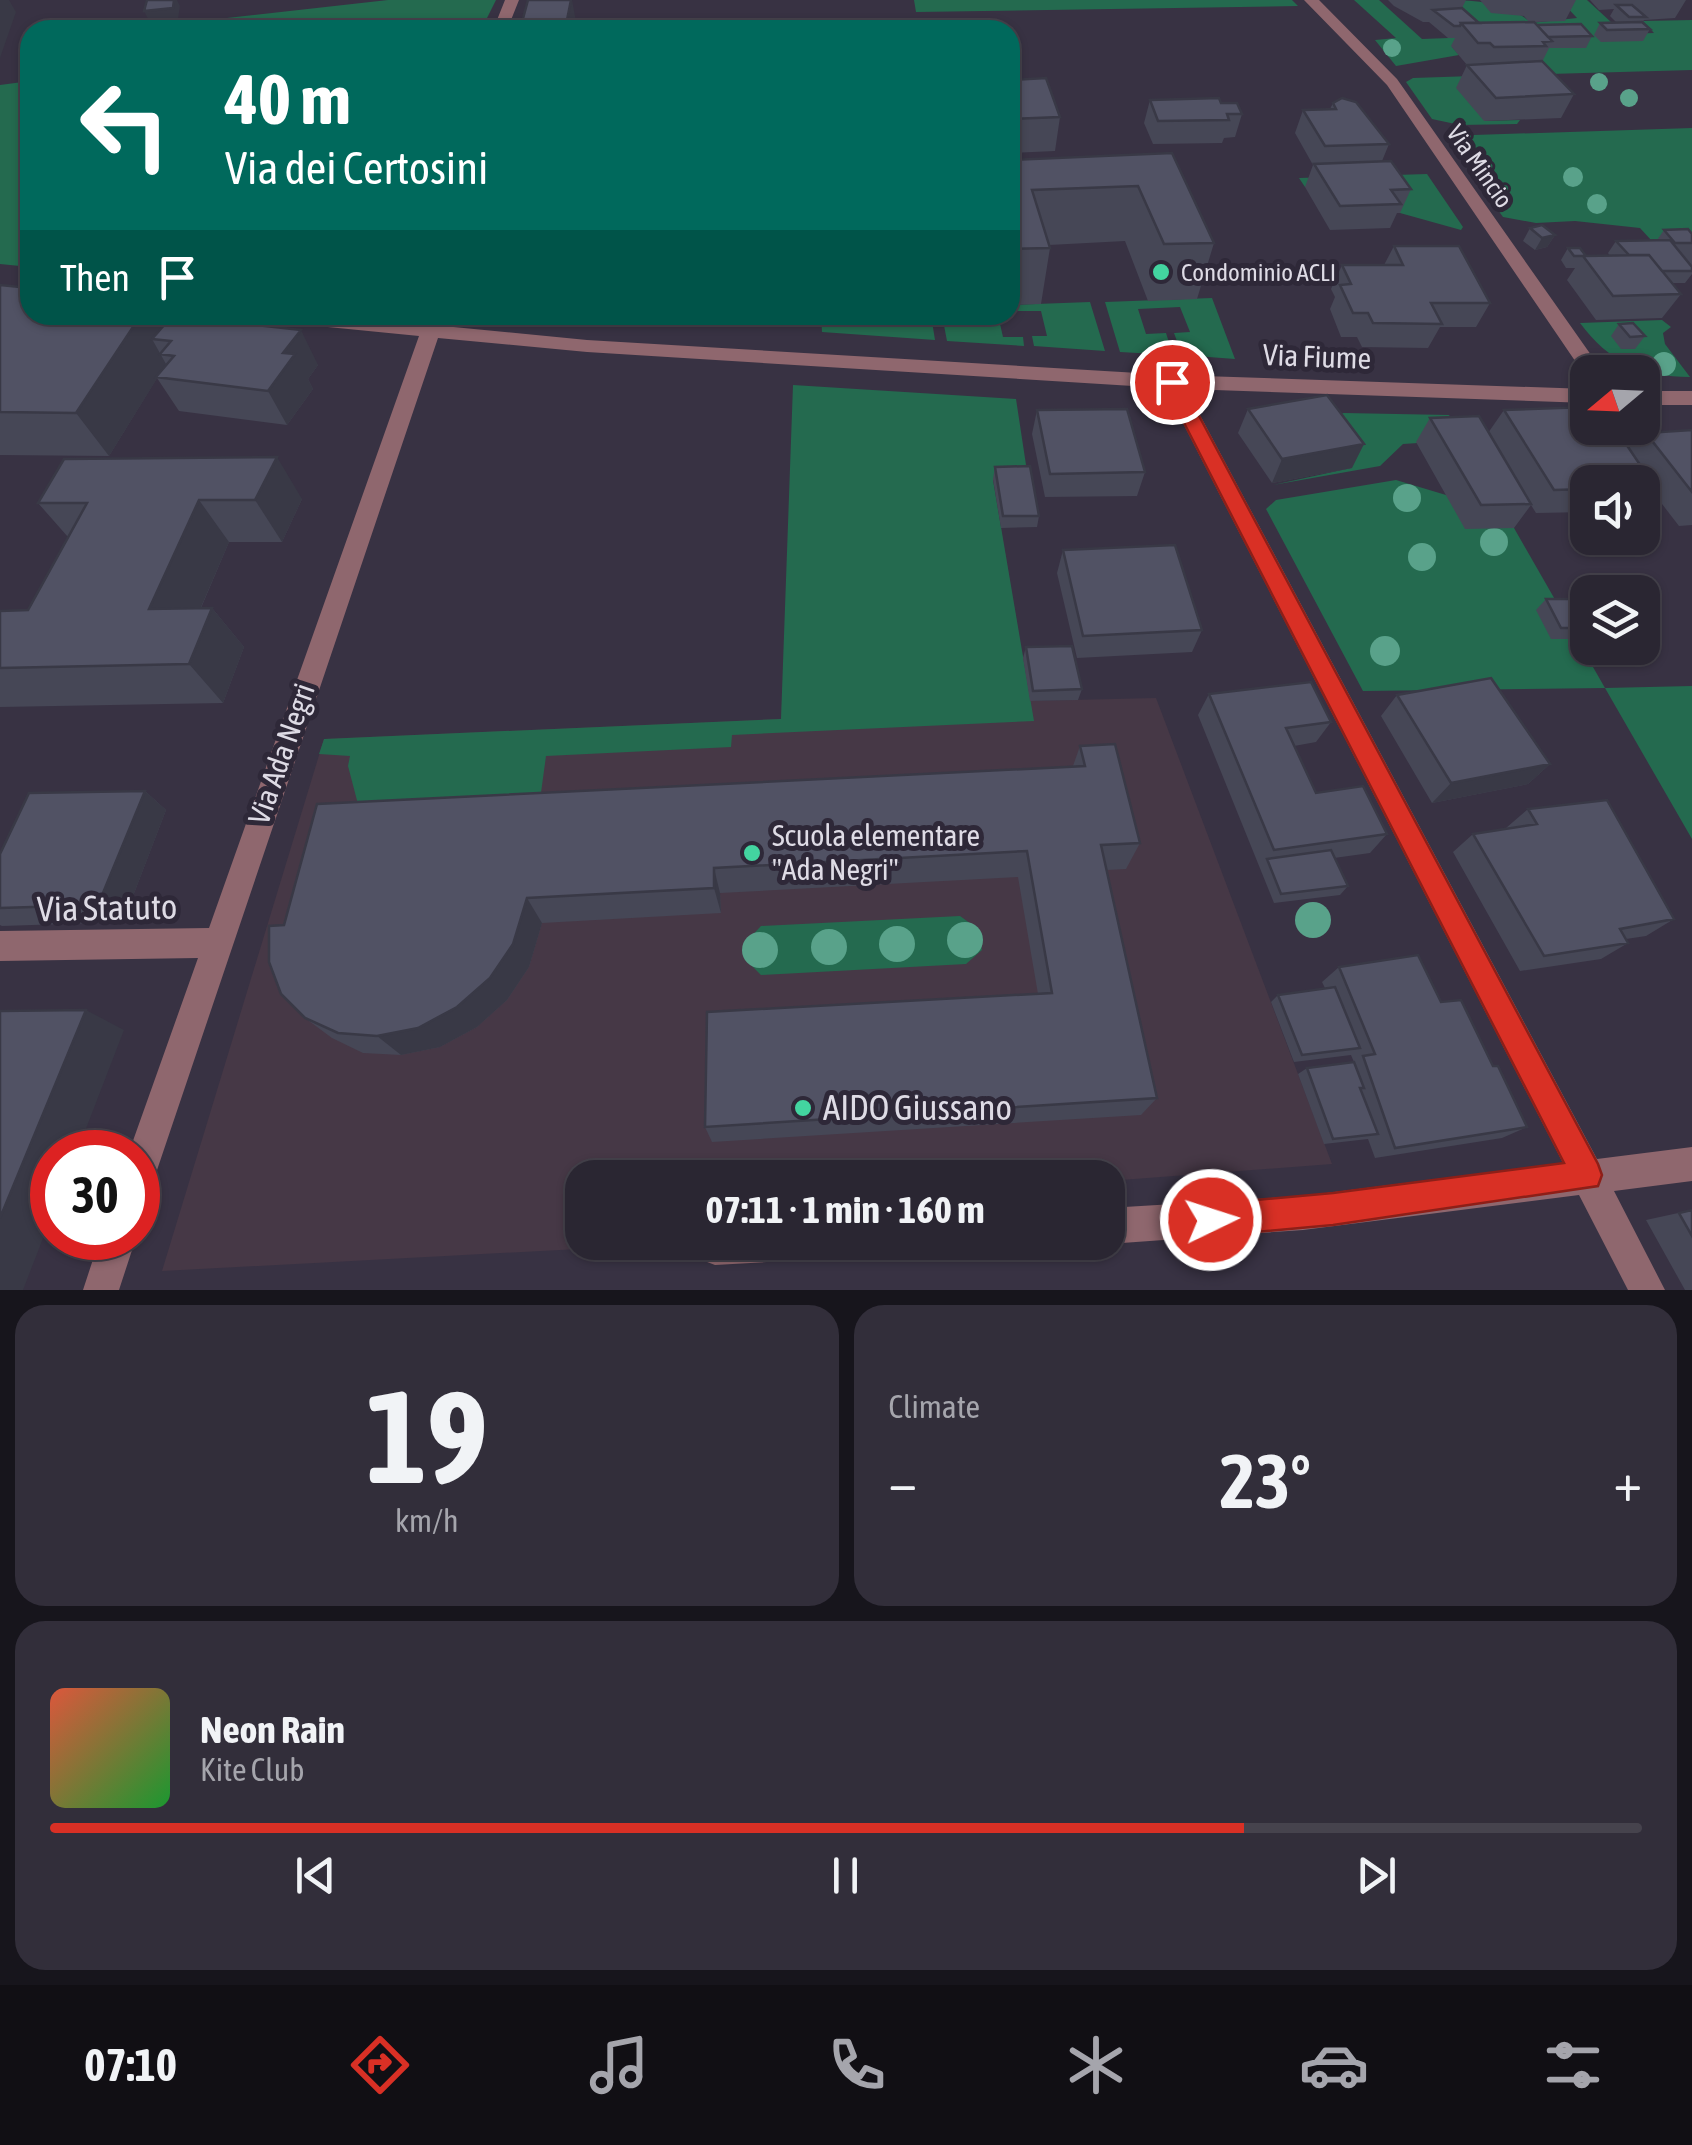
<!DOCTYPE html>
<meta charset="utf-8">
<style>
body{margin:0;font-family:"Asap Condensed",sans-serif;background:#322e3a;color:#f1f3f6;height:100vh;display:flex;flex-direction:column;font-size:38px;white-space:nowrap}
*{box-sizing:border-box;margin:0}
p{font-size:32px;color:#a5a5ac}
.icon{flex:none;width:55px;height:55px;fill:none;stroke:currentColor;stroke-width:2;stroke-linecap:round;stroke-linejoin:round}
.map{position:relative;height:1290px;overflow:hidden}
.sheet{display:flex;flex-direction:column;gap:15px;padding:15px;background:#17151c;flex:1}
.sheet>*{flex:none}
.guide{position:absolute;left:20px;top:20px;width:1000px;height:305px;border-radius:30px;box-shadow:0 2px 8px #0004,0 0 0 2px #46434d;background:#00695c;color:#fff;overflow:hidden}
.needle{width:65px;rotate:251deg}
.fabs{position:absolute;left:1570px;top:355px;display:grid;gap:20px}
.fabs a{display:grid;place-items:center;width:90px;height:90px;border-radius:20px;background:#2a2632;box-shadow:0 2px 8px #0004,0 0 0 2px #46434d;font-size:50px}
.speed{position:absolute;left:30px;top:1130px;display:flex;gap:20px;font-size:50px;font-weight:700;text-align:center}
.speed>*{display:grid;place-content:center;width:130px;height:130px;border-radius:50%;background:#2a2632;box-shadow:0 2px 8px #0004,0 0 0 2px #46434d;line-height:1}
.speed .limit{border:15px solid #d22;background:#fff;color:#111}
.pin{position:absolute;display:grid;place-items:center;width:85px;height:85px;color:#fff;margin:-42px;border:5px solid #fff;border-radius:50%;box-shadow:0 2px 10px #0007}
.me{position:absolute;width:110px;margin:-55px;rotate:86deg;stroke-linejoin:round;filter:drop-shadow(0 0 8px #0008)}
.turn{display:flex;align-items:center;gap:35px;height:210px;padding:0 40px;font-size:45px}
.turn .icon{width:130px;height:130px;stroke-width:2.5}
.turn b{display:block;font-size:70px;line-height:85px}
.then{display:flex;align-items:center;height:95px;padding:0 40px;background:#0003;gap:20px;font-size:38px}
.big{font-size:75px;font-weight:700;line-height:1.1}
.sheet .tile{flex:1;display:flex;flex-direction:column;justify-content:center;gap:15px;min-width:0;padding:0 35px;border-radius:30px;background:#322e3a}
.sheet .dial{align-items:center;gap:0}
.dial b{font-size:130px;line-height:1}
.song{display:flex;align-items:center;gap:30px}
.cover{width:120px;height:120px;border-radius:15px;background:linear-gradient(135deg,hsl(10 70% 55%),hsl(130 70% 35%))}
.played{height:10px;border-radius:5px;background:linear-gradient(90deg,#d93025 75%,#46434d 75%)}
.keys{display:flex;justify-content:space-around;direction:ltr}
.heat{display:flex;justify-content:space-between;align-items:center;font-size:55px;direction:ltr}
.sheet .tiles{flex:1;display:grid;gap:15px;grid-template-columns:1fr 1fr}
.tile:last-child{grid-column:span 2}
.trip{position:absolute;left:565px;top:1160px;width:560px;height:100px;border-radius:30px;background:#2a2632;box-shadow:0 2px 8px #0004,0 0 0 2px #46434d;font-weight:700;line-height:100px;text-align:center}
.tabs{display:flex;height:160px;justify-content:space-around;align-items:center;background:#110f14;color:#a5a5ac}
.tabs .icon{width:70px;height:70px}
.tabs .selected{color:#d93025}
.tabs b{font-size:45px;color:#f1f3f6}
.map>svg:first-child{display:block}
.education{fill:#463846}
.green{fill:#246a4f}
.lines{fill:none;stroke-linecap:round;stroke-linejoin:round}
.minor{fill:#8f676e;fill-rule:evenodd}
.tree{fill:#59a28a}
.wall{fill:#464756}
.shaded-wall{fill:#393946}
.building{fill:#515264;stroke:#393946;stroke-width:2.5}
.route{fill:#d93025;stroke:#8d1f18;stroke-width:2.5}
.poi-dot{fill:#43d4a0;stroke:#2e2838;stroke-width:4}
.labels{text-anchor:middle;stroke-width:10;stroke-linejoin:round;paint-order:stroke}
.far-street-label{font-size:25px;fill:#dedbe5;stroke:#2e2838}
.far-poi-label{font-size:25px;fill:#dedbe5;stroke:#2e2838;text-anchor:start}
.street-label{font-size:30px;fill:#dedbe5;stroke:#2e2838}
.poi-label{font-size:30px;fill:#dedbe5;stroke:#2e2838;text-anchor:start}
.near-street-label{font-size:35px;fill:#dedbe5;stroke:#2e2838}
.near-poi-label{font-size:35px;fill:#dedbe5;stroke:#2e2838;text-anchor:start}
</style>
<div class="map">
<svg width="1692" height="1290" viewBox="0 0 1692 1290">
<rect width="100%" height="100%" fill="#383243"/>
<path class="education" d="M1001,528l29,173 126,-3 176,466 -224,17v-3h-526v64l72,3 -492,26 162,-532 457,-20 9,-184z"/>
<path class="green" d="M388,0h108l-15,30h-362z
M914,0h378l6,6 -382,6z
M1354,0h25l43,39 54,-2 -26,-37c27,0 62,4 81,23l46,-5 -15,-16 -14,-2h39l37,34 30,-1 -11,-12 49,-1v50l-143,4 -97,-27 7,8 -63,11 -21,-26 21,-2z
M1503,75l-19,46 36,-1 -3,4 -57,1 -28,-6 -26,-37 7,-4z
M30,81v186l-30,-3v-179z
M1692,128v111l-41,1 -11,-12 -65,-7 -39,2 -33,-6 -59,-81z
M1427,174l36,53 -2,3 -61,-17 -19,-29 -76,3 -6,-9z
M1212,298l23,61 -53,-4 -8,-22 16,-1 -10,-25 -42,2 8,25 20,-1 7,22 -53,-3 -15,-50z
M1090,302l15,49 -71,-5 -2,-10h15l-6,-25h-31v-6z
M821,315h110l4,25 -113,-8z
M942,315h56l5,22h20l1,9 -77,-5z
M1662,320l9,7 -8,6 2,11 25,33c-48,0 -81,-15 -110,-54z
M793,385l223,14 12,79 -35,2 41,241 -302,14 -1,12 -185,9 -9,66 -178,-14 -11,-42 2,-10 -31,-2 5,-15 457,-20z
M1344,413l105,2 14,25 -60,4 -23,22 -107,19 78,-17 -36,-49z
M1396,480l50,15 68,33 47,82h-24l40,29 28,49 87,-2v153l-87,-151 -242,3 -97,-182 10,-9z
M960,916l18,13 4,21 -16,14 -205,11 -17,-17v-14l17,-18z"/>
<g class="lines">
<path class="minor" d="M505,0h14l-12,30h-14z
M1304,0h15l78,79 206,293h-15l-2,5 -199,-292z
M257,315h73l257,25 585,35 416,14v14l-402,-14 411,770 95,-12v34l-78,10 51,99h-37l-49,-95 -276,35 -195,14 -2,-2 2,-34 195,-12 260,-33 -398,-775 -578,-36 -149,-14 -283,838 -5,12 -12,5v-41h-9l69,-194 -198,3v-30l209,-3 210,-592 -152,-15z
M1642,391h50v14h-50z
M100,1238h36l-17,52h-36z
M699,1242h120l-5,12 -12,6 -87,5 -13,-5z"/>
</g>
<g class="tree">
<circle cx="1392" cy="48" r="9"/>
<circle cx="1599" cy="82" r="9"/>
<circle cx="1629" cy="98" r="9"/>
<circle cx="1573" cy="177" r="10"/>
<circle cx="1597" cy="204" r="10"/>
<circle cx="1664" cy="364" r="12"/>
<circle cx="1407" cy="498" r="14"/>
<circle cx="1494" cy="542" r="14"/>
<circle cx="1422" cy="557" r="14"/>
<circle cx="1385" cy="651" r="15"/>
<circle cx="1313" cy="920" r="18"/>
<circle cx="965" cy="940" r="18"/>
<circle cx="897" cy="944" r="18"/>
<circle cx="829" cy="947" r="18"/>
<circle cx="760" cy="950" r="18"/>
</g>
<path class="wall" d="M1388,0h78l-4,8 17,15 50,-1 -5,-6 -33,-3 -11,-13h96l-11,21 -30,1 2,3 55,11 -6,12h-37l-7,14 32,32 -13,24 -77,3 -28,-33 11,-23 -16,-19 4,-8h-7l-19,-16h-6l-29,-16z
M1590,0h96l-11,18 -31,2 -2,3 8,6 -7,12 -42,1 -7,-7 6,-12h17l-7,-7 4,-7 -15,1z
M576,21l-2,9h-52l-1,-4z
M1010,80l50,37 -5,34 -45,2z
M1150,100l71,3 21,11 -7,23 -11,1 -2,5 -69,1 -9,-21z
M1333,103l56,41 -7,17 29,28 -11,24h-3l-7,15 -60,2 -25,-43 8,-22 -18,-32 8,-23 27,-1z
M1172,153l42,90 -17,56 -49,2 -23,-60 -76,4 1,3 -9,56 -31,1v-145z
M1530,228l25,7 -8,12 -12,3 -12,-9z
M1664,230l28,13v31l-7,9h-14l10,11 -19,24 -66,2 -29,-40 8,-12h-9l-5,-8 7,-12 18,8h24l-2,-3 8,-12 41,-1z
M1394,246l96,57 -14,24h-36l-12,21 -66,-1 -5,-10h-16l-11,-28 5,-12 -4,-8 11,-24h42z
M0,285l228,37 90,43 -10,14 5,10 -26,36 -108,-14 -22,-33 -48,78 -109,-1z
M360,315h75l-1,3 -73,1z
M595,315h135l-2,11 -131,-5z
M1619,324l26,12 -10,13h-14l-10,-13z
M1248,409l104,59 -80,15 -34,-50z
M1037,410l108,62 -8,24 -92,1 -13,-63z
M1504,410l139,26 3,-3 46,-3v95l-13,1 -27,-35 -10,11v-20h-54v30l-52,1 -5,-8 -17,23 -49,1 -49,-87 14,-24 58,15z
M995,467l44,49 -2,11 -36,1 -8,-49z
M302,499l-20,43h-53l-28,66h11l32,39 -21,56 -223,4v-96l28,-1 40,-73 -30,-34z
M1063,550l139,80 -10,22 -115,6 -20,-85z
M1546,599l42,29 -11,11h-26l-15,-29z
M1026,647l56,42 -4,11 -48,1 -7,-43z
M1209,694l122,28 -15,20 -22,4 22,47 71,41 -17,19 -36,5 14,28 -8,9 -66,8 -76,-188z
M1397,695l153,69 -22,20 -96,19 -51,-87z
M1080,746l60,97 -14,26 -19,1 50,228 -16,17 -429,27 -7,-15 333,-133 -20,-117 -298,16 1,20 -179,10 -13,44 -22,33 -30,27 -37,20 -39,8 -38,-2 -31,-15 -27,-20 -21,-93 789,-159z
M145,791l21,19 -43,112 -121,4 -2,-1v-71z
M1528,809l146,110 -28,17 -20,3 2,4 -27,16 -81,12 -67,-119 20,-18 33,-6z
M1339,967l102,35 52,64 34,61 -25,11 -127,20 -7,-19 -44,5 -26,-70 9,-6 47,-6 -3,-7 -57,7 -23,-60 7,-7 47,-7 -3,-6z
M1692,1210v80h-7l-39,-70z"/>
<path class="shaded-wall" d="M0,0h9l7,12 -16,46z
M174,0h3l3,6 -2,13 -28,4 -6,-12z
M572,0l4,21 -2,9h-7l-1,-5z
M1555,235l-8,12 -12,3 7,-12z
M141,315h46l-16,26 -19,-2 14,25 -57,92 -33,-43z
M205,315h19l12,21 -34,-17z
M301,330l17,35 -10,14 5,10 -26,36 -19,-34 15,-38z
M1364,444l-12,24 -80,15 10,-24z
M277,457l25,42 -20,43 -27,-42z
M199,500l30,42 -46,107 -34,-40z
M212,608l32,39 -21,56 -34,-39z
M1550,764l-22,20 -96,19 19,-20z
M145,791l21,19 -43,112 -25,-17z
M714,868l6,25 1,20 -7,-25z
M527,898l15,25 -13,44 -22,33 -30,27 -37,20 -39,8 -24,-19z
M86,1010l38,20 -47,122h-25v63l-29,75h-23v-72z"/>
<path class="building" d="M147,0h27l-1,8 -29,3z
M528,0h43l-5,25 -45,1z
M1616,5h16l14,12h-17z
M1462,8l17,15h-18l-1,3h-6l-21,-16z
M1534,22l18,19 -9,1 3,4 -52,1 -4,-4h-12l-17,-20z
M1642,22l8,7 -43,1 -7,-7z
M986,23l3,7h-32l-2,-5z
M1581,24l11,12 -44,1 -11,-12z
M1542,61l32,33 -78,4 -29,-33z
M1046,78l14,39 -50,2v-39z
M1219,98l2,5h16l5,11h-15l2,6 -71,1 -8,-21z
M1342,98l14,4 33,42 -64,2 -22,-36 33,-1 -3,-6z
M1172,153l42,90 -50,1 -26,-58 -106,4 18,58 -40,1v-89z
M1391,161l20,28 -20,1 10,14 -61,2 -26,-42z
M1542,225l13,10 -13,3 -12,-10z
M1688,229l4,5v9h-17l-11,-13z
M1670,240l22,27v4h-30l-13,-16h-20l-13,-14z
M1394,246h65l31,57h-59l11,21 -69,-1 -5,-10h-15l-13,-28 11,-1 -9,-19h61z
M1568,248h12l6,8h-12z
M1649,255l32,39 -68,2 -30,-40z
M0,285l30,3v27h111l-65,98 -76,-1z
M173,315h32l-3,4 99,11 -18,23 12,1 -27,37 -112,-14 18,-21 -14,-2 11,-13 -19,-2z
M1633,323l12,13 -15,1 -11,-13z
M1327,395l37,49 -82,15 -34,-50z
M1588,407v21h49l9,13h-22l31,46h-13v-5h-54v7l-34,1 -50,-80z
M1127,409l18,63 -95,2 -13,-64z
M1479,416l52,88 -50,1 -51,-87z
M1692,430v62l-46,-59z
M277,457l-22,43h-56l-50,109 63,-1 -23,56 -189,4v-57l28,-1 59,-107h-49l26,-44z
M1030,466l9,50h-36l-8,-49z
M1175,545l27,85 -119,6 -20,-86z
M1546,599h26l16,29h-27z
M1072,646l10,43 -49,2 -7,-44z
M1491,678l59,86 -99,19 -54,-88z
M1311,682l20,40 -45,6 30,65 47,-7 24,48 -113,16 -65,-156z
M1115,744l25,99 -39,2 56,253 -452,29 2,-115 345,-19 -25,-142 -313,17v20l-187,10 -14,46 -23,34 -33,29 -39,21 -41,8 -39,-3 -33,-15 -24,-24 -12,-32v-36l15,-1 33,-121 768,-38 -5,-20z
M145,791l-47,114 -98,3v-54l29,-61z
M1607,800l67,119 -54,10 8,14 -84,13 -71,-122 64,-10 -9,-15z
M1331,850l17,36 -67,8 -14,-35z
M1418,955l23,47 20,-2 32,66h5l29,61 -132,21 -32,-92 12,-2 -36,-87z
M1335,987l25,61 -58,7 -24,-60z
M86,1010l-86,208v-207z
M1354,1062l10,26h-4l18,46 -45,5 -26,-71z
M1692,1210v26l-13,-23z"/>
<path class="route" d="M1172,376l9,6 417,782 4,11 -4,11 -265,39 -122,11 -11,-5 -5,-11 5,-11 11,-5 122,-11 231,-30 -401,-781z"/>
<g class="poi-dot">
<circle cx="1161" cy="272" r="10"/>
<circle cx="752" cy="853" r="10"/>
<circle cx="803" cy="1108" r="10"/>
</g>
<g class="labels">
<g class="far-street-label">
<text transform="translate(1480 166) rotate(55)" y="9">Via Mincio</text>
</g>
<g class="far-poi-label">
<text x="1181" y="281">Condominio ACLI</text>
</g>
<g class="street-label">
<text transform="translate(1317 357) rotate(2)" y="10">Via Fiume</text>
<text transform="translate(282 754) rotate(-71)" y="10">Via Ada Negri</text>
</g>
<g class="poi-label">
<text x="772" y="846">Scuola elementare<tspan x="772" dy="34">"Ada Negri"</tspan></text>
</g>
<g class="near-street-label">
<text transform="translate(107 908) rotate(-1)" y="12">Via Statuto</text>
</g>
<g class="near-poi-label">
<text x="823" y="1120">AIDO Giussano</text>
</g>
</g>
</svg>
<div class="fabs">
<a><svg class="needle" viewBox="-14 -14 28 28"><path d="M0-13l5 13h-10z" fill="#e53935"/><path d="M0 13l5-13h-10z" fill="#a5a5ac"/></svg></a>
<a><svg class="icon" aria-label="sound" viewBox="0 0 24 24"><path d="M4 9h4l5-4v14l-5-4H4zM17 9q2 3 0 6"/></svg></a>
<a><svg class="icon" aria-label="layers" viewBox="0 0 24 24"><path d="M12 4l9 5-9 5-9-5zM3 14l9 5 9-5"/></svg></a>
</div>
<div class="speed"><div class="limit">30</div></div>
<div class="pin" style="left:1172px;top:382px;background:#d93025"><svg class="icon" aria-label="arrive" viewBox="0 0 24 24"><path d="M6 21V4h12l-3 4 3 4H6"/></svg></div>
<svg class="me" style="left:1211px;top:1220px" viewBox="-20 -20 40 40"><circle r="17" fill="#d93025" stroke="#fff" stroke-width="3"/><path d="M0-11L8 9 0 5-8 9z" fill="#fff"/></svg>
<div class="trip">07:11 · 1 min · 160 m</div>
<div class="guide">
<div class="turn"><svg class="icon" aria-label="left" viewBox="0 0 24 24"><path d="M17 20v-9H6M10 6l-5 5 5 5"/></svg><div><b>40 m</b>Via dei Certosini</div></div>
<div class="then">Then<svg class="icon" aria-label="arrive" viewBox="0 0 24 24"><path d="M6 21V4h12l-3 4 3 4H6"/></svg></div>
</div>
</div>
<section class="sheet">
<div class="tiles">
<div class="tile dial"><b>19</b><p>km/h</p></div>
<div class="tile"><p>Climate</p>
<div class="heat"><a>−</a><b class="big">23°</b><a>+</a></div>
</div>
<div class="tile">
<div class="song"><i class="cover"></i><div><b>Neon Rain</b><p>Kite Club</p></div></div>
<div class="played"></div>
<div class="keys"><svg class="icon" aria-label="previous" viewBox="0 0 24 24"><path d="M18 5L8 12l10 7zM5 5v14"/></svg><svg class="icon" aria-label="pause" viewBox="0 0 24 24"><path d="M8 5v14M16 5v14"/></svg><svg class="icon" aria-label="next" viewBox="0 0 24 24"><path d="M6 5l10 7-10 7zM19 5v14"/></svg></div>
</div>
</div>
</section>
<nav class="tabs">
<b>07:10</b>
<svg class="icon selected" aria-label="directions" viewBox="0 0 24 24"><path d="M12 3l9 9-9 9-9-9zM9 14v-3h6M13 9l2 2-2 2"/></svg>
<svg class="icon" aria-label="music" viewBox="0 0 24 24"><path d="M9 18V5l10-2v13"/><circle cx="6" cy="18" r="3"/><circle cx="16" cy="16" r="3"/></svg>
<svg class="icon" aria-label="phone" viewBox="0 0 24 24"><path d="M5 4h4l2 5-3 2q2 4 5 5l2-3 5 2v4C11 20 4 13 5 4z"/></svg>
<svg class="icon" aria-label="climate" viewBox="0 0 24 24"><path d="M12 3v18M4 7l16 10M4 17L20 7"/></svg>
<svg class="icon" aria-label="car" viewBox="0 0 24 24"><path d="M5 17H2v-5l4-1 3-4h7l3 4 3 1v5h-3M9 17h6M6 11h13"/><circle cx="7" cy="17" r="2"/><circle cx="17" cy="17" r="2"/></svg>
<svg class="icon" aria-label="filters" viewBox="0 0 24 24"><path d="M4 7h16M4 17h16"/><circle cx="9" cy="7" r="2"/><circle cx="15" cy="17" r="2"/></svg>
</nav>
